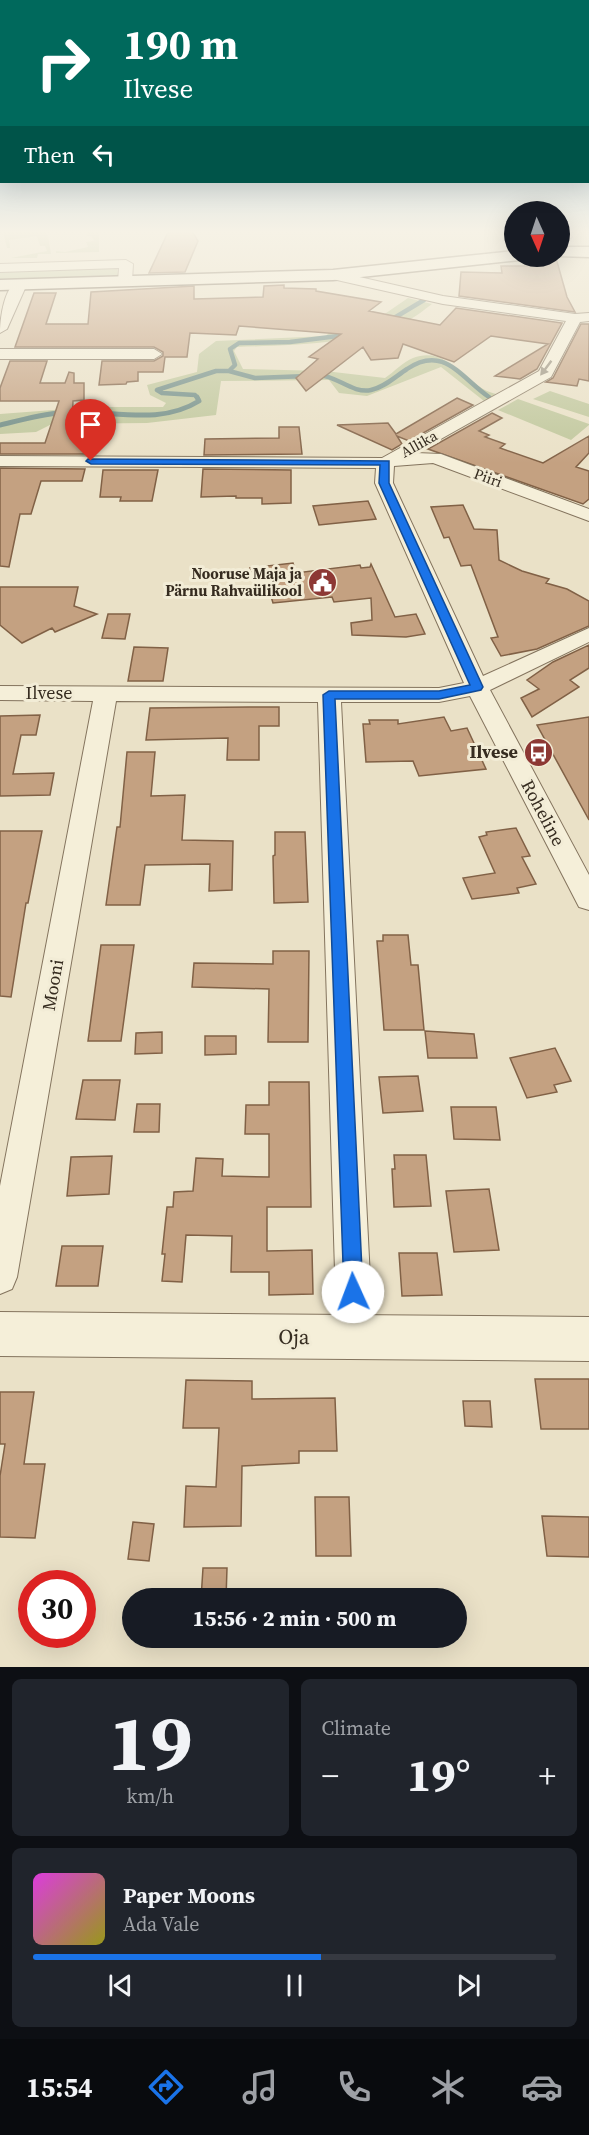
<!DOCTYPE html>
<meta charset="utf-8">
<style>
body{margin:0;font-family:"Source Serif 4",serif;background:#20242c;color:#f1f3f6;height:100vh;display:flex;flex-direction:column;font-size:22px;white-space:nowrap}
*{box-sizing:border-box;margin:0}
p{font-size:20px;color:#9ea1a6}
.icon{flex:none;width:33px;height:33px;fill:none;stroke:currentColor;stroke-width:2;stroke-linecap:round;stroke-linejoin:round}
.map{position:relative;height:1667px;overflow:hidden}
.panel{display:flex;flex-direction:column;gap:12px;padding:12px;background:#0d0f14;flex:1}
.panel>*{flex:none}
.banner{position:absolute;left:0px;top:0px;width:590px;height:183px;box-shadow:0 6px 24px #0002;background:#00695c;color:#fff;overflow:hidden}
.needle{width:39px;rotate:177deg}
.controls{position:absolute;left:504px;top:201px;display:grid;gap:12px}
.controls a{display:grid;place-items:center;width:66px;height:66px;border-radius:50%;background:#171b24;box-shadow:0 6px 24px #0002;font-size:30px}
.speed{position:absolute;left:18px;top:1570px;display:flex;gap:12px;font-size:30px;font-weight:700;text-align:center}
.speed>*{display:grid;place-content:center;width:78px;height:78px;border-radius:50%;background:#171b24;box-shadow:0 6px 24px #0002;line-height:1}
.speed .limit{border:9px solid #d22;background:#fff;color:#111}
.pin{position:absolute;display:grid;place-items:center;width:51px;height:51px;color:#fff;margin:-62px -26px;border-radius:50% 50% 50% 0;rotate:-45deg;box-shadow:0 0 6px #0007}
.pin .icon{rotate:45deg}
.me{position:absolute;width:66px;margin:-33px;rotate:358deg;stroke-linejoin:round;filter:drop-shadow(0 0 4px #0008)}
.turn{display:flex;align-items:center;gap:21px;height:126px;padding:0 24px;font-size:27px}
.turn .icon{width:78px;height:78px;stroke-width:2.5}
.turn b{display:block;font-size:42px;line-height:51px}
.then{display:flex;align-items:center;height:57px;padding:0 24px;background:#0003;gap:12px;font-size:22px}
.big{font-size:45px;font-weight:700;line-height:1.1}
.panel .tile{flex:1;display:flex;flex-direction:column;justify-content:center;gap:9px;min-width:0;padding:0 21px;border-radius:9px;background:#20242c}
.panel .dial{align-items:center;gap:0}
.dial b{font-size:78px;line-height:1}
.song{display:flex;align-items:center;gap:18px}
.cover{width:72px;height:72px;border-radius:9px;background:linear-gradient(135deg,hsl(300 70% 55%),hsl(60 70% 35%))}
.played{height:6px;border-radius:3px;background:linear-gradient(90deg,#1a73e8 55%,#363941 55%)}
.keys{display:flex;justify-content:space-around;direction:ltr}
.heat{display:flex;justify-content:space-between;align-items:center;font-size:33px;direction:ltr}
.panel .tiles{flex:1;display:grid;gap:12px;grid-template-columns:1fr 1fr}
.tile:last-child{grid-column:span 2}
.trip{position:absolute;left:122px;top:1588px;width:345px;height:60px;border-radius:30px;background:#171b24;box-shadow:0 6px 24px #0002;font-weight:700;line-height:60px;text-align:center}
.tabs{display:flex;height:96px;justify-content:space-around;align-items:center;background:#090b0e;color:#9ea1a6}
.tabs .icon{width:42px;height:42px}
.tabs .selected{color:#1a73e8}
.tabs b{font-size:27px;color:#f1f3f6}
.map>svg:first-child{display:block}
.green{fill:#c0c79c}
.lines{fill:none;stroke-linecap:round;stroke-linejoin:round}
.stream-far1{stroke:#6f8c86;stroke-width:4.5}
.stream{stroke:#6f8c86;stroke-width:5}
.building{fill:#c4a181;stroke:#816146;stroke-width:1.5}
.minor-casing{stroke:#84745e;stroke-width:2}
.tertiary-casing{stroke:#84745e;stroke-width:2}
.secondary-casing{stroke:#665641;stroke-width:3}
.minor{fill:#f5efd9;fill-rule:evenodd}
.tertiary{fill:#f5efd9;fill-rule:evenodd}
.secondary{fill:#f5efd9;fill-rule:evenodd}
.oneway{fill:#968e7c}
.route{fill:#1a73e8;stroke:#114b97;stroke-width:1.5}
.labels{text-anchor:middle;stroke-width:6;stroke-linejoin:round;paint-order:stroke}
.far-street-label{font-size:15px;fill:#362c20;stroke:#f2ecd6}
.far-poi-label{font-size:15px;font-weight:bold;fill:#362c20;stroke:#f2ecd6;text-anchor:end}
.street-label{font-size:18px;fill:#362c20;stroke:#f2ecd6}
.poi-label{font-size:18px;font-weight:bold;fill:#362c20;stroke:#f2ecd6;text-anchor:end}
.near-street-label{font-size:21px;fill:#362c20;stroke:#f2ecd6}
</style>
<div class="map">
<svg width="589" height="1667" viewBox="0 0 589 1667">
<rect width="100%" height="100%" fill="#eae1c7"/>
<path class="green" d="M47,230l4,24h-13l-1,4h-26l36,-7 -2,-5h-5l-3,-10 -28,4 1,8h-3l-4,-17z
M85,230h14v22l-43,1v-2l9,1 23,-5 -2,-5 8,-1 -3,-5h-4z
M117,266l1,10 -118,4v-10z
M408,298l24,6c-7,5 -15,12 -23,16 -49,25 -117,25 -172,27l-3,4 9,18 82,2 60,7c9,-6 18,-16 28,-20 36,-14 52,29 83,36l-12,7 -43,-34 -74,29 -28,-3 -10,-13 -108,1 -5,34 -69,8 -95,1 -16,8 -36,2v-20l93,-7h70l3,-4 -16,-8 -3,-10 50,-13 2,-18 17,-13 110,-5 17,-19 30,5z
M550,391l39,13v13l-56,-18z
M518,399l71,25v1l-18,15 -73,-30z"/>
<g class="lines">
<path class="stream-far1" d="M389,321l35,-21
M229,371l26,7 52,-2
M319,375c18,1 34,19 52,15 14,-3 25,-14 36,-21 37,-25 54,9 82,28
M198,399l-3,-4 -33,-2 -5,-3 59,-19h13l6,-6 -5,-16 9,-6 51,-1 56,-7"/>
<path class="stream" d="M0,425c22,-5 45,-12 68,-13 44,-2 91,14 131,-11l-2,-4"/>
</g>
<path class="building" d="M169,230l23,1 6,10 -13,31 -36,1z
M556,258l11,39 8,15 -116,-16 2,-24 41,1 -1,-7h26l-4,-6z
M284,285v3l32,1v2l65,11 -12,9 71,14 16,-17 106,15 -25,46 -17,10 -25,-3 53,-32 -57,-8 -37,26 -51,-18 -5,14 -27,2 -8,-13 -57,44 -10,-13 22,-19 -9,-2 32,-23 -102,-8 -3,9 -46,-2 -3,24h-22l-2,15h-25v9l-11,1 -1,2 -27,1 3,-24h52l9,-5v-4l-9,-5h-139l19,-54h22l-10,31h42l3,-32 103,-6v13l69,-2 1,-11z
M581,324h8v57l-10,-2 -2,7 -31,-4 7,-4z
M10,361h37l-7,22h25l4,-11 5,1v10h10v17l-11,1 -1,26 18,-1 -2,15h4l-3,13h-89v-11h45l14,-42h-59v-13z
M457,398l16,7 -64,36 -12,-5 5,8 -10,6 -55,-25 51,-2 8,11z
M492,413l10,5 -23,13 10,4 -4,2 20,7 -5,4 43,15 46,-27v17l-13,14 13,4v28l-6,5 -155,-55z
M279,427h20l3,27 -98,1 1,-16 74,-1z
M0,468l85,1 -3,12h-41l-10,33h-11l-11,53 -9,-1z
M203,469l88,1v33l-29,1v-6h-26v-2l-35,1z
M103,470h55l-6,31h-32l1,-4h-21z
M368,501l8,18 -57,6 -6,-19z
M463,505l11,24 23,1 2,30 23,11 27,8 -3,4 21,6 22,12v25l-52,23 -36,7 -10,-18 7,-1 -27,-72 -10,1 -12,-29 -5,1 -13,-31z
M293,563l3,10 64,-8 1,3 9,-1 1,-3 24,53 21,-3 9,20 -19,3 -54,-2 -1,-12 21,-3 -1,-22 -37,4 -2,-5 -59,6 -3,-10 -11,1 -9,-26z
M0,587h78l-4,19 23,8 -42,18 -3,-4 -30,15 -22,-18z
M108,614h22l-5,25 -23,-1z
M589,645v23l-19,12 9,7 -47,30 -11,-19 18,-9 -12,-9 26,-18z
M134,647l34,1 -5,33h-35z
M249,707h30v19h-20v34h-32l1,-22 -82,2 4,-32z
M40,715l-4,20h-15l-8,39 41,-1 -4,22 -50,1v-80z
M444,717l7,14 16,-3 19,41 -67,7 -6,-15 -47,1 -3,-38h7l-1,-4h29v4z
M589,717v103l-52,-95z
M127,752h28l-4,44 34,-1 -3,45 51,1 -1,49 -23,1 1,-27 -65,1 -5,40h-34l11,-78h3z
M516,828l14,28 -8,1 14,27 -19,4 2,5 -47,6 -9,-21 32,-5 -16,-36 8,-2 -1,-3z
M0,831h42l-14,72h-2l-15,94 -11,-1z
M275,832h30l3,70 -34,1 -1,-47 2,-1z
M383,935h25l3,30h7l6,65h-40l-7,-89h6z
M101,945h33l-13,96h-33z
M273,951h36l-1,91h-40l1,-53 -77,-2 2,-24 79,1z
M425,1031l49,3 3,24h-49z
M162,1032v21l-27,1 1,-21z
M205,1036h31v18l-31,1z
M555,1048l16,33 -17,4 3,7 -30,6 -17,-40z
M418,1076l5,35 -40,2 -4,-36z
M83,1080h37l-5,40 -39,-1z
M269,1082h40l2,125h-44v44l45,-1 1,44 -44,1v-23h-38l1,-36 -46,-1 -4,47 -20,-1 3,-27h-3l5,-47h6l1,-15 19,-1 3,-33 27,1 -1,17 47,1v-43h-24l1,-29h23z
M137,1104h23l-1,28h-25z
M451,1107h45l4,33 -46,-1z
M394,1155h32l5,51 -37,1 -2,-38h3z
M112,1156l-3,38 -42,2 4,-39z
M489,1189l10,61 -45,2 -8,-61z
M62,1246h41l-5,40h-42z
M399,1253h38l5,42 -40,1z
M535,1379h54v50h-48z
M186,1380l66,1v18l83,-1 2,53h-38v12l-57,3 -1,60 -57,1 2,-41 30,1 3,-59h-36z
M0,1392h34l-10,72h21l-10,74 -35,-1v-61l5,-32h-5z
M463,1401h27l2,26 -27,-1z
M315,1497h34l2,59h-35z
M542,1516l47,1v40l-42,-1z
M133,1522l21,2 -5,37 -21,-2z
M203,1568h24l-1,31h-25z"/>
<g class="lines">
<defs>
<path id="minor" d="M560,230h6l6,7 -12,6z
M126,260l7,4 -1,17 -7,4 -7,-4 1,-13 -119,4v-8z
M333,271l110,25 132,18 14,-1v8l-9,1 -29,55 -135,76 25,1 148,55v12l-156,-58 -39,3 -1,17 90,193 106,-48v14l-99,48 99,185v35l-10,-3 -109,-211 -31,6h-98l32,636 -5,13 -13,5 -13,-5 -5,-13 -19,-636 -202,-1 -99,576 -5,12 -12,5v-108l93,-485 -93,-1v-14l439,2 25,-5 -89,-200 1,-15 -376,-2v-10l382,2 157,-87 27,-50 -123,-17 -115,-26 -2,-3 2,-3z
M20,280l7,4 -20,45 -7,4c0,-13 4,-49 20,-53z
M0,349h154l8,5 -8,5h-154z"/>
<path id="tertiary" d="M0,1312l589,5v44l-589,-5z"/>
<path id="secondary" d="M560,247h29v10l-32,-1h3z
M514,251v5h8l-2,4 -187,20 -333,10v-10l333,-10z"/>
</defs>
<use href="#minor" class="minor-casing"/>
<use href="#tertiary" class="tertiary-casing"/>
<use href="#secondary" class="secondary-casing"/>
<use href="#minor" class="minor"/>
<use href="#tertiary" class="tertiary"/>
<use href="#secondary" class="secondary"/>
</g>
<defs><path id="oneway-solid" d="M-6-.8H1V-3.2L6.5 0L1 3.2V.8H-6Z" transform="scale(1.5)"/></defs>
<use class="oneway" href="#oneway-solid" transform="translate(546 368) rotate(127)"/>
<linearGradient id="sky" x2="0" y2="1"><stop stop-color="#8eb8d5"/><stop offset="0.5" stop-color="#f6f2e6"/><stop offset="1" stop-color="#f6f2e6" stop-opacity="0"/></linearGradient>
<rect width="589" height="463" fill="url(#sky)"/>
<path class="route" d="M88,459l301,2v22l94,204 -2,3 -42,9h-104l28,593 -3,7 -7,2 -6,-2 -3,-7 -21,-597 6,-4h110l31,-6 -91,-202 1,-18 -289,-1 -5,-3z"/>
<defs>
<symbol id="civic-disc" viewBox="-11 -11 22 22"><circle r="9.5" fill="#8d3834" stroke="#f2ecd6"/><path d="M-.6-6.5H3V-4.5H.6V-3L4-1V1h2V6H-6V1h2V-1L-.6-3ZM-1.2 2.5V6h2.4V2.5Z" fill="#fff"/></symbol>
<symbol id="bus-disc" viewBox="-11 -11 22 22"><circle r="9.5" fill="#8d3834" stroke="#f2ecd6"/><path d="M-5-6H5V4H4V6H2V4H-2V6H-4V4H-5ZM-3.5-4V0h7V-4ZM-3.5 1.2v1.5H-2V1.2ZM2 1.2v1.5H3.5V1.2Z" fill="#fff"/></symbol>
</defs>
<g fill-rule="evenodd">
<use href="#civic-disc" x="306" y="566" width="33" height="33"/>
<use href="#bus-disc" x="522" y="736" width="33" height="33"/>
</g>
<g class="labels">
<g class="far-street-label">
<text transform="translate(419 444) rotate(-29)" y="5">Allika</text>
<text transform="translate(488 478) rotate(20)" y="5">Piiri</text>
</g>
<g class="far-poi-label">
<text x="302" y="579">Nooruse Maja ja<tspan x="302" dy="17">Pärnu Rahvaülikool</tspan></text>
</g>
<g class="street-label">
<text x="49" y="699">Ilvese</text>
<text transform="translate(543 813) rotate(62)" y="6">Roheline</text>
<text transform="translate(53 985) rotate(-80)" y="6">Mooni</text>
</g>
<g class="poi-label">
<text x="518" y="758">Ilvese</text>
</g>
<g class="near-street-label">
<text transform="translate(294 1337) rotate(1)" y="7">Oja</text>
</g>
</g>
</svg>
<div class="controls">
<a><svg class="needle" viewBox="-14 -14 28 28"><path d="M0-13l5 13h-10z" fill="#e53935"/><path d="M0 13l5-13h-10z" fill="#9ea1a6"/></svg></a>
</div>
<div class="speed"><div class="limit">30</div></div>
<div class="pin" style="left:91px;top:461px;background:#d93025"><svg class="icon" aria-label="arrive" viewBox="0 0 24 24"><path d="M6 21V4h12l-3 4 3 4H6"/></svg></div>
<svg class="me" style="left:353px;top:1292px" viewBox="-20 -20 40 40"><circle r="19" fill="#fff"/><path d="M0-13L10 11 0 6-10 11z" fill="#1a73e8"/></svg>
<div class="trip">15:56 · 2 min · 500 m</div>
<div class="banner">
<div class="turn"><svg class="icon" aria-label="right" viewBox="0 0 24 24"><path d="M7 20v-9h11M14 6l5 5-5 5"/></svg><div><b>190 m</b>Ilvese</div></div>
<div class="then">Then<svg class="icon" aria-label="left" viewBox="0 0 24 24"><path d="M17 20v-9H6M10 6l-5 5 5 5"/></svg></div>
</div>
</div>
<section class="panel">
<div class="tiles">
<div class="tile dial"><b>19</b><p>km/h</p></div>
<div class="tile"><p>Climate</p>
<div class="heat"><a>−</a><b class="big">19°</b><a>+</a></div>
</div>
<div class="tile">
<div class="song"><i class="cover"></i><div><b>Paper Moons</b><p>Ada Vale</p></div></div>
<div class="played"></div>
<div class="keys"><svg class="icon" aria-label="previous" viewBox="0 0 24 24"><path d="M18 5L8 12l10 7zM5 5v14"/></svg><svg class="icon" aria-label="pause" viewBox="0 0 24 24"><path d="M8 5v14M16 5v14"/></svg><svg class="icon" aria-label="next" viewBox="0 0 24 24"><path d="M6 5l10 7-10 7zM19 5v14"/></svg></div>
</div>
</div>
</section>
<nav class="tabs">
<b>15:54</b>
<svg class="icon selected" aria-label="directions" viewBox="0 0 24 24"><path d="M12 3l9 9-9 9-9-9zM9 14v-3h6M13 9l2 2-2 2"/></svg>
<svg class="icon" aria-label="music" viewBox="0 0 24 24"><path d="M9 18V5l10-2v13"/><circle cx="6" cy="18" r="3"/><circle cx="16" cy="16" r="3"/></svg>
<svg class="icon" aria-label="phone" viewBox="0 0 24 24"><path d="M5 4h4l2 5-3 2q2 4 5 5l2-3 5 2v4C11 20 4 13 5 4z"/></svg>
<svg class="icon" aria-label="climate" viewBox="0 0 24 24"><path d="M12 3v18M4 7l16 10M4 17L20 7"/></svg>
<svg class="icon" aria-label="car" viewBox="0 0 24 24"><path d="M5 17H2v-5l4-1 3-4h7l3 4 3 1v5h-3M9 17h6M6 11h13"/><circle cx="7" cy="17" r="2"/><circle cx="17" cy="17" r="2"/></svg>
</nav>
